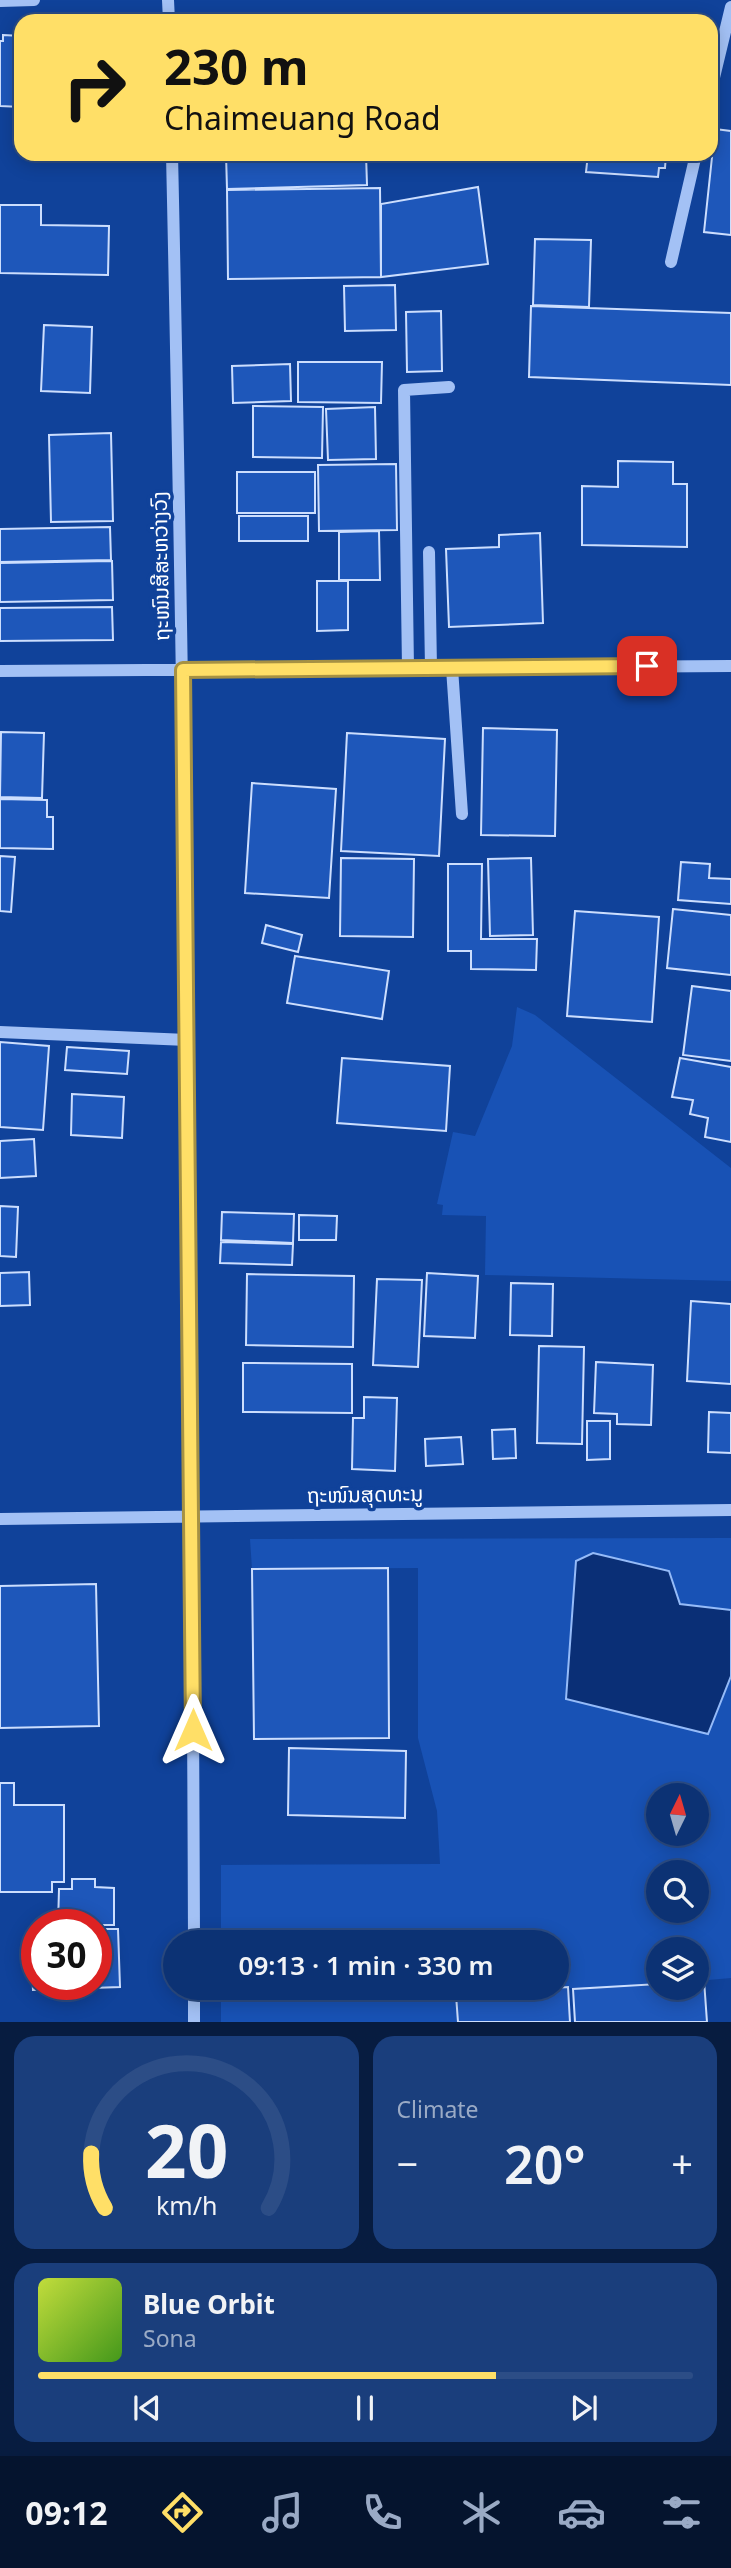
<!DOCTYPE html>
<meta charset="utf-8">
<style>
body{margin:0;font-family:"Noto Sans","Noto Sans Lao",sans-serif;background:#1a3e7c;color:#f1f3f6;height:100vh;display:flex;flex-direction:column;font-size:26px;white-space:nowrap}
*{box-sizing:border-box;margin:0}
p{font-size:23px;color:#9aaac5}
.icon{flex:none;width:38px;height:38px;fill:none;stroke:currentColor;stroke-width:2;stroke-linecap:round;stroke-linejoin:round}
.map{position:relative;height:2022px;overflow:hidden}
.details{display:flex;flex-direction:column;gap:14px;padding:14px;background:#071c40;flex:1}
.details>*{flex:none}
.guide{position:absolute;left:14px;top:14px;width:704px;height:147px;border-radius:21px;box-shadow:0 4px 18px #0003,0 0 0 2px #2c4d86;background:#ffdf67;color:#111;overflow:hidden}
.needle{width:46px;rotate:5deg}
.tools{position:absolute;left:646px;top:1783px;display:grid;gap:14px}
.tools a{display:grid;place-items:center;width:63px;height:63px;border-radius:50%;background:#0c3274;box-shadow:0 4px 18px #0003,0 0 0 2px #2c4d86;font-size:35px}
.speed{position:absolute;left:21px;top:1909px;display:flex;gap:14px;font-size:35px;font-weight:700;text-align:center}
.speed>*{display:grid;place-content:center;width:91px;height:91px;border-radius:50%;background:#0c3274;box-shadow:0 4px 18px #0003,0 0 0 2px #2c4d86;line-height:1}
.speed .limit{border:10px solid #d22;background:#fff;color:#111}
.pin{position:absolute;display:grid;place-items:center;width:60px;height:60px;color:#fff;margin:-30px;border-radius:14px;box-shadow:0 4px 10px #0006}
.me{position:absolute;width:77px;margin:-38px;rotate:0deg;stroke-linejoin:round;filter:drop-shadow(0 0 5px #0008)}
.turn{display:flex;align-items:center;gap:24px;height:147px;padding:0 35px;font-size:32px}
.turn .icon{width:91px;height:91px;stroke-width:2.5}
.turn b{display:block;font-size:49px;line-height:60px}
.big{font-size:52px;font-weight:600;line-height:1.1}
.details .card{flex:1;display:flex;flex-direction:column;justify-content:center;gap:10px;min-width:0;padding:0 24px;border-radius:21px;background:#1a3e7c}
.details .dial{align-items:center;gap:0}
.dial svg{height:182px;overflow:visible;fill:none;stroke:#2c4d86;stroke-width:7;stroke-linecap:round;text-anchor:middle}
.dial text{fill:#f1f3f6;stroke:none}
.song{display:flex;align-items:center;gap:21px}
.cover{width:84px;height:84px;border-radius:10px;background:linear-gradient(135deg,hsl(70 70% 55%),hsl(100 70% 35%))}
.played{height:7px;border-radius:4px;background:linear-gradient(90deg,#ffdf67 70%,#2c4d86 70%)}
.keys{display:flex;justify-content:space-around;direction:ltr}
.heat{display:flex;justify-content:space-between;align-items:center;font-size:38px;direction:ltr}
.details .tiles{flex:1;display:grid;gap:14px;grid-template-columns:1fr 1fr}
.card:last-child{grid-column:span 2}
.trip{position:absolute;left:163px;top:1930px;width:406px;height:70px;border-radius:35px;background:#0c3274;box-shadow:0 4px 18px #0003,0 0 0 2px #2c4d86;font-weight:600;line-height:70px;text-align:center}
.dock{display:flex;height:112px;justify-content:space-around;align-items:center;background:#05142e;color:#9aaac5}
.dock .icon{width:49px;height:49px}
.dock .selected{color:#ffdf67}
.dock b{font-size:32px;color:#f1f3f6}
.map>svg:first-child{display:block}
.green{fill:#1852b5;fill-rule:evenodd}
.water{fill:#0a2f76;stroke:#95bbf8;stroke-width:2}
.building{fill:#1e57ba;stroke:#ccdefe;stroke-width:2}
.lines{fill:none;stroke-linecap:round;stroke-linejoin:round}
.minor{stroke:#a3c1f5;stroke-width:12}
.route-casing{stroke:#a69143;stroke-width:18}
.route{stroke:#ffdf67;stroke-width:12}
.labels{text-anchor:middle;stroke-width:7;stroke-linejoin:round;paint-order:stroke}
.street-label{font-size:21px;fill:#fff;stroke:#10429a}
</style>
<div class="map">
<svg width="731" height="2022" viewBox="0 0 731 2022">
<rect width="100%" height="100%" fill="#10429a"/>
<path class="green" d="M517,1007l18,8 196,153v113l-246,-6 1,-59 -44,-1 1,-10 -6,-1 16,-72 22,4 37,-90z
M731,1538v72l-52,-6 -113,94 142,36 23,-57v301l-34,3 -1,-31h-38v34l-85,5 -5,-2 -11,1 -1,-46h-335v-77l219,-1 -3,-53 -19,-73v-170l-166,1 -2,-30zM658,1796h38v38h-38zM658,1872h38v39h-38z
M221,1988h329l-93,7 1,27h-237z"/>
<path class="water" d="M593,1553l76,18 11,33 51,6v66l-23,58 -142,-35 10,-138z"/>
<path class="building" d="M517,18v3h-46v-1z
M3,35l18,1v71l-21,-1v-65h3z
M715,129l16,2v104l-27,-3z
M226,154h140l1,31 -140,4z
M588,154h78l-1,14h-6l-1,9 -72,-5z
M478,187l10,77 -107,13v-73z
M380,188l1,89 -153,2 -1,-89z
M0,205h41v20l68,1 -1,49 -108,-2z
M535,239l56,1 -2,67 -56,-2z
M395,285l1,45 -51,1 -1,-45z
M531,306l200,7v72l-202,-8z
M441,311l1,60 -35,1 -1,-60z
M44,325l48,2 -2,66 -49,-2z
M298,362h84l-1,41 -83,-1z
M290,364l1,37 -58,2 -1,-37z
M253,406l70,1 -1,51 -69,-1z
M375,407l1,52 -48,1 -2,-51z
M111,433l2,88 -62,1 -2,-87z
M618,461l55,1v22h14v63l-105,-2v-59l36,1z
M396,464l1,66 -78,1 -1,-66z
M237,472h78v41h-78z
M239,516h69v25h-69z
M110,527l1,33 -111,2v-33z
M379,531l1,49h-41v-48z
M540,533l3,90 -94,4 -3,-78 53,-2v-12z
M112,561l1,39 -113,2v-39z
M317,581h31v49l-31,1z
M112,607l1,33 -113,1v-33z
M483,728l74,2 -2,106 -74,-1z
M1,732l43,1 -2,65 -42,-1z
M347,733l98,6 -6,117 -98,-5z
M252,783l84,6 -7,109 -84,-5z
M0,799l47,1v17h6v32l-53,-1z
M0,856l15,1 -4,55 -11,-1z
M341,858l73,1 -1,78 -73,-1z
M531,858l2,77 -43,1 -2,-77z
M681,862l29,2 -1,14 22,1v25l-53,-4z
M448,864h34l-1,75h56l-1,31 -65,-1v-18h-23z
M673,909l58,6v60l-64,-7z
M575,911l84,6 -7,105 -85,-6z
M266,925l36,10 -4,17 -36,-9z
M295,956l94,15 -7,48 -95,-16z
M692,986l39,5v70l-48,-6z
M0,1042l49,4 -6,84 -43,-3z
M67,1047l62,4 -2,23 -62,-4z
M342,1058l108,8 -4,65 -109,-8z
M680,1058l51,9v75l-26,-5 3,-19 -18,-4 3,-14 -21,-3z
M72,1094l52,3 -2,41 -51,-3z
M34,1139l2,37 -36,2v-37z
M0,1206l18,1 -2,50 -16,-1z
M222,1212l72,2 -1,29 -72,-3z
M299,1215l38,1 -1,24h-37z
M221,1242l72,2 -1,21 -72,-2z
M29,1272l1,33 -30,1v-33z
M427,1273l51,3 -3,62 -51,-2z
M247,1274l107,2 -1,71 -107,-2z
M377,1279l45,1 -4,87 -45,-2z
M511,1283l42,1 -1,52 -42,-1z
M691,1301l40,3v80l-44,-3z
M539,1346l45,1 -2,97 -45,-1z
M596,1362l57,3 -2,60 -34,-1v-10l-23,-1z
M243,1363l109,1v49l-109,-1z
M364,1397l33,1 -2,73 -43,-2 1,-51h11z
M709,1412l22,1v40l-23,-1z
M587,1421h23v38l-23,1z
M515,1429l1,29 -23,1 -1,-29z
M461,1437l2,27 -37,2 -1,-27z
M388,1568l1,170 -135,1 -2,-170z
M96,1584l3,142 -99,2v-142z
M289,1748l117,3 -1,67 -117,-3z
M0,1783h14v22h50v77h-12v10h-52z
M72,1879h23v8l19,1v37h-56l1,-36h13z
M96,1929h22l2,58 -87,3 -3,-59h7v53h59z
M704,1980l3,42h-132l-2,-33 85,-5v4h38v-7z
M568,1987l2,35h-112l-2,-27z"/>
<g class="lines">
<path class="minor" d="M168,0l1,21
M0,1l34,-1
M710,94l21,-87
M172,154c13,596 20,1192 22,1788
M671,262l25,-108
M429,552l2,116
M408,668l-4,-278 45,-3
M452,668l10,146
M0,671l731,-5
M0,1032l187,8
M0,1519l731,-9
M194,1988v34"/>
</g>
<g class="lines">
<defs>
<path id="route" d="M193,1730l-10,-1060 464,-4"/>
</defs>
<use href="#route" class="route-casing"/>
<use href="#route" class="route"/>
</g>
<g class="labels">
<g class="street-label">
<text transform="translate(161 566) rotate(-91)" y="7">ຖະໜົນສີສະຫວ່າງວົງ</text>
<text transform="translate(365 1495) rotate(-1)" y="7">ຖະໜົນສຸດທະນູ</text>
</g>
</g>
</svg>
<div class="tools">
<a><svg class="needle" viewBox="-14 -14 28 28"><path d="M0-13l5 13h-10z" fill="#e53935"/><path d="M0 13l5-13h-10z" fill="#9aaac5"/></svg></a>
<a><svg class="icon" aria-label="search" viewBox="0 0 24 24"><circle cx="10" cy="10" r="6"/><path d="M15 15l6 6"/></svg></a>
<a><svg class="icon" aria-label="layers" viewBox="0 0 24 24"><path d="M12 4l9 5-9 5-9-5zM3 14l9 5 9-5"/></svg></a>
</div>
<div class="speed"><div class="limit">30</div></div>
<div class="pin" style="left:647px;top:666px;background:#d93025"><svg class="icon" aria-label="arrive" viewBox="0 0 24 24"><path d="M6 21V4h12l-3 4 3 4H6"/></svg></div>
<svg class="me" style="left:193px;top:1730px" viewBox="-20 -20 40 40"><path d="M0-17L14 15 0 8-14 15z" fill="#ffdf67" stroke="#fff" stroke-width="4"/></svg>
<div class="trip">09:13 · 1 min · 330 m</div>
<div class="guide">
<div class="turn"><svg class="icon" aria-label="right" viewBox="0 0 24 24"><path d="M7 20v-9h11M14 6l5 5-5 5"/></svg><div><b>230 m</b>Chaimeuang Road</div></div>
</div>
</div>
<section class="details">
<div class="tiles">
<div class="card dial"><svg viewBox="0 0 100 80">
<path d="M14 69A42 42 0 1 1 86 69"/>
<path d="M14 69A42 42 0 0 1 8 45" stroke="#ffdf67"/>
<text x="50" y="56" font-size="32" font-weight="700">20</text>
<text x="50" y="72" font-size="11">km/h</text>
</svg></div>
<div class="card"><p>Climate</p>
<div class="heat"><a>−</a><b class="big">20°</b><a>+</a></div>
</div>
<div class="card">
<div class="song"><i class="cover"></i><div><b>Blue Orbit</b><p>Sona</p></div></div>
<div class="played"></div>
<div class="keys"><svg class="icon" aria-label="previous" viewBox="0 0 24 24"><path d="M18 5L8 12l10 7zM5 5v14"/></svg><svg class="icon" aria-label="pause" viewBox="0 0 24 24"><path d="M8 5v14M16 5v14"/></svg><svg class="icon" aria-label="next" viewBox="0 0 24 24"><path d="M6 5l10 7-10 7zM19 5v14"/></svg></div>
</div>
</div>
</section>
<nav class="dock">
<b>09:12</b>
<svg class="icon selected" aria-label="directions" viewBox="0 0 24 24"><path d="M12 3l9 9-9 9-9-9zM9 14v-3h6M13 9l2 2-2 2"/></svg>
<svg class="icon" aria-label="music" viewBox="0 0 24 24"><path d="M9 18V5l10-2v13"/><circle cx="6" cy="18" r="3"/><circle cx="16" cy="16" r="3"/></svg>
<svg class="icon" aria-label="phone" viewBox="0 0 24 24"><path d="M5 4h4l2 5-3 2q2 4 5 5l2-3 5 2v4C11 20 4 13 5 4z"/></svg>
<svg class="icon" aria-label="climate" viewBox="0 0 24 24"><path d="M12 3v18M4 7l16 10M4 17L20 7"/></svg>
<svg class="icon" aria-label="car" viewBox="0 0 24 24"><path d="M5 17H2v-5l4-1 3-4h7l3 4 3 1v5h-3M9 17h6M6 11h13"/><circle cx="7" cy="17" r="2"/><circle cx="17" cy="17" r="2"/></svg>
<svg class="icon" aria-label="filters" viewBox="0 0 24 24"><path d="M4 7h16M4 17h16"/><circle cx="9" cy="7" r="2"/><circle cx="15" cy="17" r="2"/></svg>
</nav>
